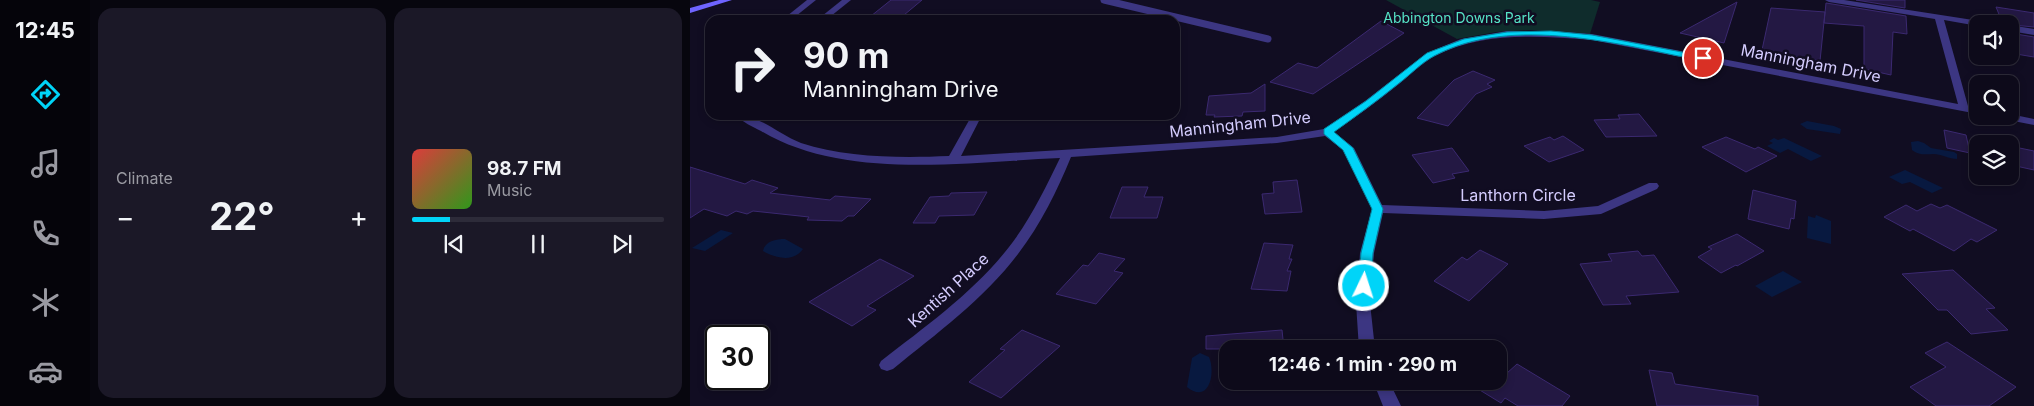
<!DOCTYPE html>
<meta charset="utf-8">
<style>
body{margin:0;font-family:Inter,sans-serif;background:#1b1827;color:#f1f3f6;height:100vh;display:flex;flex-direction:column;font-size:19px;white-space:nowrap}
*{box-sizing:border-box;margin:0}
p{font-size:16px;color:#9a9aa2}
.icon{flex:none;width:28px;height:28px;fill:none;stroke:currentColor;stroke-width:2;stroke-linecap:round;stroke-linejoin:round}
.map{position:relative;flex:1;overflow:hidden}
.details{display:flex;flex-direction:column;gap:8px;padding:8px;background:#07060e;width:600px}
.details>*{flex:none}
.top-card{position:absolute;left:15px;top:15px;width:475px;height:105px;border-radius:15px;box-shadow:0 2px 8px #0003,0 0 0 1px #2d2b39;background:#0d0a1a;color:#f1f3f6;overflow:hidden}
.tools{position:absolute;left:1279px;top:15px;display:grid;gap:10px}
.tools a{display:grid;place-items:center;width:50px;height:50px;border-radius:10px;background:#0d0a1a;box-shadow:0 2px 8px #0003,0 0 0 1px #2d2b39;font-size:25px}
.speed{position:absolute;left:15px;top:325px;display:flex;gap:10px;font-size:25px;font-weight:700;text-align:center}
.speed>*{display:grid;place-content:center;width:65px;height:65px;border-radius:50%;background:#0d0a1a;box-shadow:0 2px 8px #0003,0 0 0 1px #2d2b39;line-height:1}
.speed .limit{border:2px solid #111;border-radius:8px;background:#fff;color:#111}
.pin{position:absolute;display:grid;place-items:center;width:42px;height:42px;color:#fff;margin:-21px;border:2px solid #fff;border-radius:50%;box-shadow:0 1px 5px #0007}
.me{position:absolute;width:55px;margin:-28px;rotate:4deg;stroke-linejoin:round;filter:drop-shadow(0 0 4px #0008)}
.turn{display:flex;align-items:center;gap:18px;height:105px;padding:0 15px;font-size:22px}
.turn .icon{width:65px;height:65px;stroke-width:2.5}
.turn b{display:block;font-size:35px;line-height:42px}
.big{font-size:38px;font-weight:700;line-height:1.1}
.details .tile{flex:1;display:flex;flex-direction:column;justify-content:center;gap:8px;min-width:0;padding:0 18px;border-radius:15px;background:#1b1827}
.song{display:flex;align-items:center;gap:15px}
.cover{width:60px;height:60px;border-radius:8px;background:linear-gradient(135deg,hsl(0 70% 55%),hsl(110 70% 35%))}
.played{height:5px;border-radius:2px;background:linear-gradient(90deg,#00d4f8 15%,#2d2b39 15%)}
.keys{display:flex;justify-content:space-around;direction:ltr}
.heat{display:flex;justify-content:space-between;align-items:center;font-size:28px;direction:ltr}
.details .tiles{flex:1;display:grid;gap:8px;grid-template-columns:repeat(2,1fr)}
.trip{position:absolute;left:529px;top:340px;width:288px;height:50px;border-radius:15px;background:#0d0a1a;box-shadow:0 2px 8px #0003,0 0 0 1px #2d2b39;font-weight:700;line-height:50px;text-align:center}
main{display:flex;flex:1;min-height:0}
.menu{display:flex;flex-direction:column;width:90px;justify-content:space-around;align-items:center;background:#05040a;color:#9a9aa2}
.menu .icon{width:35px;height:35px}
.menu .selected{color:#00d4f8}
.menu b{font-size:22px;color:#f1f3f6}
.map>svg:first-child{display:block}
.green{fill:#0f2c2c}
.water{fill:#081940}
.building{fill:#231843;stroke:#3b2970}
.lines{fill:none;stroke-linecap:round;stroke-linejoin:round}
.lane{stroke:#3c3682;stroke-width:7}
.street{fill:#3c3682;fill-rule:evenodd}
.secondary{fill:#6f64ff;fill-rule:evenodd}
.route{fill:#00d4f8;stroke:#008aa1}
.labels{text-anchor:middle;stroke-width:5;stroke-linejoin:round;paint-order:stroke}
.far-park-label{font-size:14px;fill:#56e3c6;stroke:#110d22}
.street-label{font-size:16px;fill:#d5cdff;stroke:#110d22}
</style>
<main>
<nav class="menu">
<b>12:45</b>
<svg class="icon selected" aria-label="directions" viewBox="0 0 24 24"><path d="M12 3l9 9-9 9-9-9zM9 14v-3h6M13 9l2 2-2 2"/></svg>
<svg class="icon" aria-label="music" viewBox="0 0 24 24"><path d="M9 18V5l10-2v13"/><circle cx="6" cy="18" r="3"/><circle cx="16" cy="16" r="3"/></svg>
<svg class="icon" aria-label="phone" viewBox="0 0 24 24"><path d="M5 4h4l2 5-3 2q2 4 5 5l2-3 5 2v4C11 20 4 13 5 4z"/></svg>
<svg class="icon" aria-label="climate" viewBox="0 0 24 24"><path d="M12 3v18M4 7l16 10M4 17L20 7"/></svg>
<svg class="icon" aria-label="car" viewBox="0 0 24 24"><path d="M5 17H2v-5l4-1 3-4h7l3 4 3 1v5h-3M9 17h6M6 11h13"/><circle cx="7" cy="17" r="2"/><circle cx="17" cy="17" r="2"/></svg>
</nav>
<section class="details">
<div class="tiles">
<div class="tile"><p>Climate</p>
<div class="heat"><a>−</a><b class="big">22°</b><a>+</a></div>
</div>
<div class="tile">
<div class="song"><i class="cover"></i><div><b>98.7 FM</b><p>Music</p></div></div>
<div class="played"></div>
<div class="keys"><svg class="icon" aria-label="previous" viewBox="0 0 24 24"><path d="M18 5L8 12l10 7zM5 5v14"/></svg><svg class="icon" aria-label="pause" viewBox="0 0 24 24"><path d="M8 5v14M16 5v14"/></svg><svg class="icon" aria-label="next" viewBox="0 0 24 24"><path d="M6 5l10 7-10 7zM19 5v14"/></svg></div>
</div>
</div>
</section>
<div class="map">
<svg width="1344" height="406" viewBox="0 0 1344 406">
<rect width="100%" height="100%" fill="#110d22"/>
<path class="green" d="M696,0h205l9,2 -10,32 -58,-4 -35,2 -40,7z"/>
<path class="water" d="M1117,121l27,5 7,3 -1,5 -33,-5 -7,-5z
M1084,138l4,2 6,-2 38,18 -11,5 -23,-12 -8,4 -13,-7 6,-3 -4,-2z
M1228,141l6,2 7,5 23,4 3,2v5c-7,0 -17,-5 -23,-5 -7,0 -14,2 -22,-4l-1,-8z
M1215,170l38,18 -11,5 -22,-11 -8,2 -13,-7z
M1126,215l15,6v23l-24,-6 1,-22 7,2z
M31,230l12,3 -28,18 -13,-3z
M95,239l18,10c-10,14 -28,9 -40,2 2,-10 13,-12 22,-12z
M1093,271l19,11 -30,15 -17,-11z
M510,353l9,4c7,16 0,48 -22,30l5,-29z"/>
<path class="building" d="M201,0h31l-24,20h-32z
M1166,0h49v8z
M1047,2l-13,41 -44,-10z
M1136,3l80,13 1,18 -14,-2 -2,43 -27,-6v-43l-40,-3z
M1306,7l38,6v14l-31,-3z
M1081,8l54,4 -5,49 -58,-11z
M691,21l23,12 -91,61 -43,-12 28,-19 19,5z
M1320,33l24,4v20l-24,-4z
M783,71l22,9 -8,4 5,3 -16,7 -28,32 -31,-8 37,-38z
M575,84v27l-22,1 -1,4 -28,1 1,-2h-9l3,-19 42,-3z
M949,114l18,22 -51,1 -12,-17 26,-1 -2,-4z
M1254,130l22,5 4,18 -23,-5z
M873,136l21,14 -35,12 -25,-16 26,-9 4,3z
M1036,137l29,12 3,-2 19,9 -31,16 -44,-25z
M1320,146l24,5v19l-18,-4z
M762,148l17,23 -17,3 3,4 -22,5 -21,-28z
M0,167l55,17 7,-4 26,8 -8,5 60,7 5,-4 36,3 -17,17h-6l-6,5 -35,-1 2,-3 -56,-6 -6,3 -11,-3 -9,5 -23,-7 -14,9z
M607,180l5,32 -37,2 -3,-20 12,-1 -1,-11z
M432,187h26l-4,10h19l-6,21h-47z
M1063,190l43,11 -2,18 -3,-1 -2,11 -41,-10z
M297,192l-13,23 -35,1 -4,7h-22l17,-26 19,-1 2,-3z
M1241,204l9,4 7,-3 50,25 -20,12 -6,-3 -17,12 -41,-22 -3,2 -26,-14 22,-12 11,6z
M1047,234l27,17 -27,15 -1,-1 -15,8 -23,-16 14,-8 -4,-2z
M574,243l29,2 -4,14h3l-5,12h4l-4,20 -36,-2z
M790,250l28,14 -39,37 -35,-20 28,-24 5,3z
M948,251l4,5 12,-1 25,37 -53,4 5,8 -28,1 -23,-41 32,-3 -4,-7z
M409,253l26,6 -11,12 9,2 -27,31 -40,-10 27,-29 5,1z
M190,259l34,17 -47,30 9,4 -24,16 -43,-24z
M1263,270l42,38 -9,1 22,21 -37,4 -24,-24h-9l-36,-36z
M332,330l38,16 -59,52 -32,-16 36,-32 -5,-1z
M592,330l2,19h-78v-13z
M1257,342l69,45 -27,19h-53l-26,-19 36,-20 -21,-14z
M827,364l53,32 -8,10h-44l-13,-8 -4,5 -36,-22h33v-11l8,4z
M959,370l23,3 3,11 83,12v10h-101z"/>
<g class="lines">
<path class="lane" d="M414,0l164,39"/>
<path class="street" d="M117,0h9l-25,20h-9z
M152,0h9l-25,20h-9z
M1135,0h19l142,22 1,2h-9v2l-34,-6 24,86 10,2v6l-386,-74c-53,-4 -108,-9 -157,16 -13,7 -25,19 -36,28 -21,17 -43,33 -65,48l20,16 28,57 162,6 54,-5 51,-23h8l2,3 -2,3 -56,25 -57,5 -161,-6 -9,40 -4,50 5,46h-16l-3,-46 4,-50 12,-44 -29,-59 -18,-14 -48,7 -206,14c-14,34 -30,67 -53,97 -34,45 -82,80 -125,115l-6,2 -6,-2 -2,-4 2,-4c45,-35 93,-69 128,-114 21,-27 36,-58 51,-89 -94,4 -216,23 -299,-27 -8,-4 -19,-9 -25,-16 24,0 43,20 65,28 45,15 101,15 148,13l23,-41h10l-21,41 316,-19 47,-8 41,-28 62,-48 34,-14 46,-8h44l41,3 366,70 -23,-85 -106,-17z
M1320,25l24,4v6l-24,-4z
M1320,114l24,5v6l-31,-6 -5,-3h12z
M683,381h16l12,25h-18z"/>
<path class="secondary" d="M29,0h13l-42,13v-5z"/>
</g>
<path class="route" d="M861,31l41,4 111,21 4,2 -4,3c-82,-16 -190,-47 -269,-5 -13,7 -24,19 -36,28 -21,17 -42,32 -64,48l19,16 30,61 -10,44 -2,33 -2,4h-9l-2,-4 3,-33 11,-44 -29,-59 -19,-16v-5l42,-28 61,-48 37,-14 43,-7z"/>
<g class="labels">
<g class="far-park-label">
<text x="769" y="23">Abbington Downs Park</text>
</g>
<g class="street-label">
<text transform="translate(1121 63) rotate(11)" y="6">Manningham Drive</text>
<text transform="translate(550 124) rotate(-6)" y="6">Manningham Drive</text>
<text x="828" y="201">Lanthorn Circle</text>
<text transform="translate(258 290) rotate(-42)" y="6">Kentish Place</text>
</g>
</g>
</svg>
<div class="tools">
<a><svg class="icon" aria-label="sound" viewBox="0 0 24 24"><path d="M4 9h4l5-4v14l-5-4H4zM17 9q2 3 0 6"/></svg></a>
<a><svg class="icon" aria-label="search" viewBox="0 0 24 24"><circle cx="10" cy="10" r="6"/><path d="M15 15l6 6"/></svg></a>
<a><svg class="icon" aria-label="layers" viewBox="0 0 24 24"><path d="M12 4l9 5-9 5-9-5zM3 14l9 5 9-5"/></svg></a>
</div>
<div class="speed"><div class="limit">30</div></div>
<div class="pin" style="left:1013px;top:58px;background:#d93025"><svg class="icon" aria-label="arrive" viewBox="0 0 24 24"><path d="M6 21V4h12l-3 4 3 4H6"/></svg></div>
<svg class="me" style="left:674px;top:286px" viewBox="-20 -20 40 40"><circle r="17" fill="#00d4f8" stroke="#fff" stroke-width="3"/><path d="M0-11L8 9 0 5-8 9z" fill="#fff"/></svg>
<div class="trip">12:46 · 1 min · 290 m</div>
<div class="top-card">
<div class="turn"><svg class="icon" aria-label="right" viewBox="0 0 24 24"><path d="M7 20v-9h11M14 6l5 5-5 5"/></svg><div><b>90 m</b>Manningham Drive</div></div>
</div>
</div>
</main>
